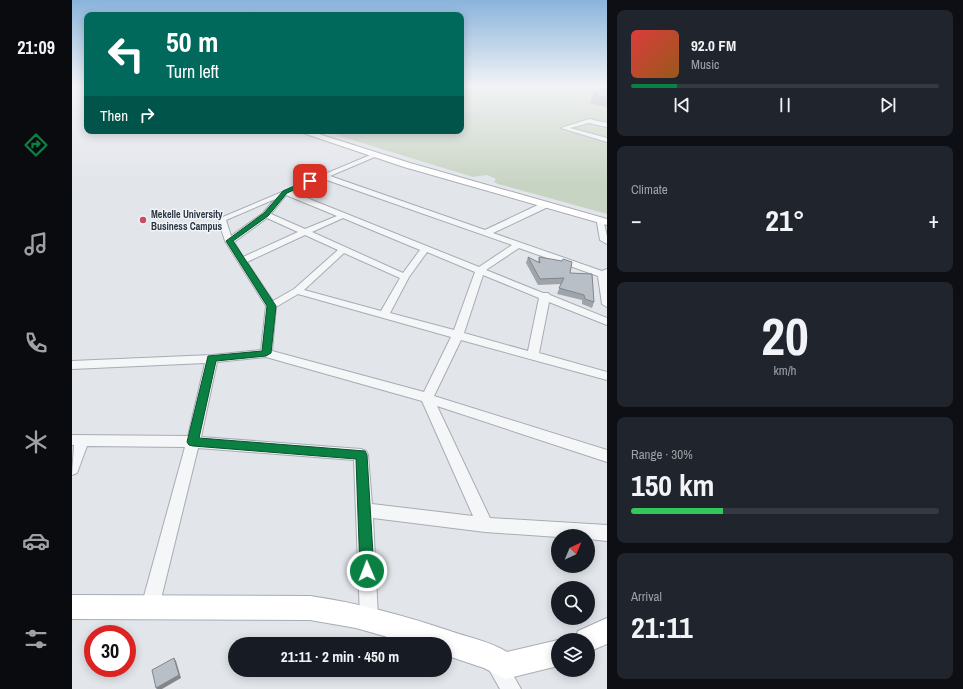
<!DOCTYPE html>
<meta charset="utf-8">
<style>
body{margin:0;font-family:"Archivo Narrow",sans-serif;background:#20242c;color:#f1f3f6;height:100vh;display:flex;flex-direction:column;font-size:15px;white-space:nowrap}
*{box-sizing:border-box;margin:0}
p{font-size:13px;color:#9ea1a6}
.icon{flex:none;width:22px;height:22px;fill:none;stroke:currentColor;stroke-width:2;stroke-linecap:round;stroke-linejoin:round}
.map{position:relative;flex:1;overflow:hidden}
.side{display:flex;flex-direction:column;gap:10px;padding:10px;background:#0d0f14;width:356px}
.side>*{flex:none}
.guide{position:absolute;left:12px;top:12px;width:380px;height:122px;border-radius:8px;box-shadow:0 2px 10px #0003;background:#00695c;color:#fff;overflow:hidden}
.needle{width:26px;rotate:44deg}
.fabs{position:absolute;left:479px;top:529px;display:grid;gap:8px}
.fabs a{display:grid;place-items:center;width:44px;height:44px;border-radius:50%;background:#171b24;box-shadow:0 2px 10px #0003;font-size:20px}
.speed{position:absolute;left:12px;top:625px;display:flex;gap:8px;font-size:20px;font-weight:700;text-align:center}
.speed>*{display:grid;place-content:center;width:52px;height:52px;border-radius:50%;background:#171b24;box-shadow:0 2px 10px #0003;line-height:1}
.speed .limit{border:6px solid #d22;background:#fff;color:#111}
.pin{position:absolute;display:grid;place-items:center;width:34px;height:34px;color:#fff;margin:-17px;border-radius:8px;box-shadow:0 2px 6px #0006}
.me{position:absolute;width:44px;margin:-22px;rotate:359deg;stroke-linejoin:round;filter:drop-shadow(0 0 3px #0008)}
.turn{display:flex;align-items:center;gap:14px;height:84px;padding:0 16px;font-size:18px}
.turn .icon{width:52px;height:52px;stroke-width:2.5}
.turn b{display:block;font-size:28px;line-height:34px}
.then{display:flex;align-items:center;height:38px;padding:0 16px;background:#0003;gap:8px;font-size:15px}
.big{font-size:30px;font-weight:700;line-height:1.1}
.side .tile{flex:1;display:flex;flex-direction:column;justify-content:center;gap:6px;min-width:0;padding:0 14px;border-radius:8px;background:#20242c}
.side .dial{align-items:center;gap:0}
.dial b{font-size:52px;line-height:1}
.song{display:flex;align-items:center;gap:12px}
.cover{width:48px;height:48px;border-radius:6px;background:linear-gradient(135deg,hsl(0 70% 55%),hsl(30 70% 35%))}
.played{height:4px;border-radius:2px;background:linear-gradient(90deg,#0b8043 15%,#363941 15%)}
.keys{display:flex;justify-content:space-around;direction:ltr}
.heat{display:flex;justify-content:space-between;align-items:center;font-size:22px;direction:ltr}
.charge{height:6px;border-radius:3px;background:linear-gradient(90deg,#34c759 30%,#363941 0)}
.trip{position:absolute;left:156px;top:637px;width:224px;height:40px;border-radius:20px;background:#171b24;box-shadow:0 2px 10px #0003;font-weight:700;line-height:40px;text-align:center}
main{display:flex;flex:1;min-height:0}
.tabs{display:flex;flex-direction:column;width:72px;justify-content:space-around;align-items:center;background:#090b0e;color:#9ea1a6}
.tabs .icon{width:28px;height:28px}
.tabs .current{color:#0b8043}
.tabs b{font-size:18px;color:#f1f3f6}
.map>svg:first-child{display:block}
.green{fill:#c8d4c3}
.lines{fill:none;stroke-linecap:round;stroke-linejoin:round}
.street-casing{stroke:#a7acb4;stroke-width:2}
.secondary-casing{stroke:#a7acb4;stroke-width:2}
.street{fill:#f5f6f8;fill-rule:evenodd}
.secondary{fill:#fff;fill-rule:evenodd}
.wall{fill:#9fa4ab}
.shaded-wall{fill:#82868b}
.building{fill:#b9bfc7;stroke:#82868b}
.route{fill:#0b8043;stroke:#07532c}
.poi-dot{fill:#cb4a65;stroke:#f1f4f7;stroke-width:1.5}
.labels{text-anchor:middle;stroke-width:3;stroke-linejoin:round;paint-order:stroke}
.far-poi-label{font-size:10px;font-weight:bold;fill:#2a3442;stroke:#f1f4f7;text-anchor:start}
</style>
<main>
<nav class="tabs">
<b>21:09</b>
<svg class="icon current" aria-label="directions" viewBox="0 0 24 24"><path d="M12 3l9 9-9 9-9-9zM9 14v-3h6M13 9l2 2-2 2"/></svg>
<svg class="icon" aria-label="music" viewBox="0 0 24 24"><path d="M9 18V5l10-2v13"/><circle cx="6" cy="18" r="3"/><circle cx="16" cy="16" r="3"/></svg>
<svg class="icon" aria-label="phone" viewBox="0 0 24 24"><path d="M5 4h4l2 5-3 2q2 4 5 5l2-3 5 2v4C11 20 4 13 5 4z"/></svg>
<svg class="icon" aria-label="climate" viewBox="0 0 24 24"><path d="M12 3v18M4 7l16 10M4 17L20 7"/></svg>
<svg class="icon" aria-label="car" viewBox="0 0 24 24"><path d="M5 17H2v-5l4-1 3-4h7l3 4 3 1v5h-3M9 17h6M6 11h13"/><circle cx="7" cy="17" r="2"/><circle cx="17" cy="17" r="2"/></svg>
<svg class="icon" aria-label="filters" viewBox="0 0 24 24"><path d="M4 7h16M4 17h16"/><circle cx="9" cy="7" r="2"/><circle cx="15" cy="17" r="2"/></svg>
</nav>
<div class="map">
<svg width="535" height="689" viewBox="0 0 535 689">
<rect width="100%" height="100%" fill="#e2e5ea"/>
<path class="green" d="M389,86h146v128l-109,-30 -4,-2 2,-3 -9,-4 -14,2 -150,-46h138z"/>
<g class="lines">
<defs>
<path id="street" d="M517,119l18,4v4l-18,-4 -19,5 37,10v4l-46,-14z
M303,153l2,1v2l-47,20 155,54 57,-27h6v4l-55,26 109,38 5,-2v38l-5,-3 -4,-28 -79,-28 -33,22 57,23h5l2,2 57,23v7l-58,-23 -10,51 68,19v8l-146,-40 -27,56 173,54v12l-170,-56 53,112 117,7v16l-19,-2v-3l-30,1 -73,-5 -112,-14 5,99 -3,6 -6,3 -6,-3 -3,-6 -6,-157 -156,-12 -39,159 -3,6 -6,3 -6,-3 -3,-6 44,-160 -98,-1 -10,27 -5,2 2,-30h-2v-10l116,1 17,-73 -133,6v-8l140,-6 49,-5 5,-44 -41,-65 -7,-22zM252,179l188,66 -33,22 -187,-75zM214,195l51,21 -32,13 -34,-15zM203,199l-12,14 -32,23 -5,-16zM195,218l31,14 -55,25 -9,-15zM271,218l77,32 -17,23 -91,-41zM233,235l33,15 -44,39 -21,12 -26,-39zM355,252l48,20 -21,58 -64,-17 19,-36zM272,253l56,25 -19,33 -77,-21zM411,275l56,23 -11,53 -64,-18zM226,294l153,43 -27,55 -152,-41 4,-44zM194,357l156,44 51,115 -101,-12 -4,-49 -2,-4 -5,-2 -160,-12 16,-75z
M524,217l7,2 4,17v8l-7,-4z
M425,656l7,3 17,30h-21l-13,-23 3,-7z"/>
<path id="secondary" d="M225,131h12l101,32 197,56v6l-203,-58z
M0,595l238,1c49,7 96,20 143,36 18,6 38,10 54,20l51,-12v26l-53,13 -21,-11 -39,-13v-11h-33l-56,-16 -46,-8 -238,-1z
M535,618v26l-19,8v-12h-14l4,-9z"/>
</defs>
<use href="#street" class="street-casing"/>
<use href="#secondary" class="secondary-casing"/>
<use href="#street" class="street"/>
<use href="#secondary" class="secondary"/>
</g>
<path class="wall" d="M535,88v19l-17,-4 3,-9z
M456,257l10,5 1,-5 31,16 24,29 -2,6 -10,-4v-4l-25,-6 4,-10 -23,1 -12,-22z"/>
<path class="shaded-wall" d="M102,658l2,3 5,17 -19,11h-5l-1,-1z"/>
<path class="building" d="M535,88v10l-14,-4z
M456,257l12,6 -1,-6 23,4 1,-2 9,3 -2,11 22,1 2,28 -9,-3 -1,-4 -25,-7 5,-10 -24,1z
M102,658l5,17 -23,13 -4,-18z"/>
<linearGradient id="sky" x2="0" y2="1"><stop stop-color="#8ab4dc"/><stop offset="0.47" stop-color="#f2f3f6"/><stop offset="1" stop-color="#f2f3f6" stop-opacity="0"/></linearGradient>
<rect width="535" height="183" fill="url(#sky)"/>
<path class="route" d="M238,179l2,3 -25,11 -19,23 -35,25 43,65 -5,47 -5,3 -50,5 -17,77 166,13 2,4 7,116 -2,5 -5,2 -5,-2 -2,-5 -4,-112 -163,-13 -4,-1 -2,-3 21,-86 54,-5 5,-45 -41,-65 38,-28 19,-22z"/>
<circle class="poi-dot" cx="71" cy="220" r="4"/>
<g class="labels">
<g class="far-poi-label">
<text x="79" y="218">Mekelle University<tspan x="79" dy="12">Business Campus</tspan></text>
</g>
</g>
</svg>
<div class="fabs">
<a><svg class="needle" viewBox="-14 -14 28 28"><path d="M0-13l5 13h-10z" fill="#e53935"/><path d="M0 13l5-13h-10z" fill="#9ea1a6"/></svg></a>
<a><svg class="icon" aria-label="search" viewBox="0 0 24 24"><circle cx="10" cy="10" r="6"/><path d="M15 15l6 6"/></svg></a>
<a><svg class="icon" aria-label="layers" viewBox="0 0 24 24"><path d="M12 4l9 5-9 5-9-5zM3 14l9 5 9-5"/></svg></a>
</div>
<div class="speed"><div class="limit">30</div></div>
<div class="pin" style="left:238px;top:181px;background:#d93025"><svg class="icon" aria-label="arrive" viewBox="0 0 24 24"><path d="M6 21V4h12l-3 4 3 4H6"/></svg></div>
<svg class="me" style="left:295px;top:571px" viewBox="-20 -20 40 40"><circle r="17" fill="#0b8043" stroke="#fff" stroke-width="3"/><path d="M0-11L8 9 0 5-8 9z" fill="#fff"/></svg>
<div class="trip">21:11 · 2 min · 450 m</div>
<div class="guide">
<div class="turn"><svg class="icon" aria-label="left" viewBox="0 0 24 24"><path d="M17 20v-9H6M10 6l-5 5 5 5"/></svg><div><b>50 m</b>Turn left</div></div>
<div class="then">Then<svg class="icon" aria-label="right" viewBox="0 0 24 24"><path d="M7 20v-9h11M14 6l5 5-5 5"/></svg></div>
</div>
</div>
<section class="side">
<div class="tile">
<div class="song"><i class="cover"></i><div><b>92.0 FM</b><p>Music</p></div></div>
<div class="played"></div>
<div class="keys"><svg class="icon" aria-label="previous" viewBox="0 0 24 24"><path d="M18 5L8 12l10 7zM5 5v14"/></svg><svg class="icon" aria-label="pause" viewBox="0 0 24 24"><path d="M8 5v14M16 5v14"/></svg><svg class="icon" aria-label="next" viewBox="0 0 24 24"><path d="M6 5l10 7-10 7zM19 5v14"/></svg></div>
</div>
<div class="tile"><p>Climate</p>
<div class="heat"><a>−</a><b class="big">21°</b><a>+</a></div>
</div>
<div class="tile dial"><b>20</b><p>km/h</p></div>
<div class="tile"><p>Range · 30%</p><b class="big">150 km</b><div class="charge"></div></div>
<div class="tile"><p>Arrival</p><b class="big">21:11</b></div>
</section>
</main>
